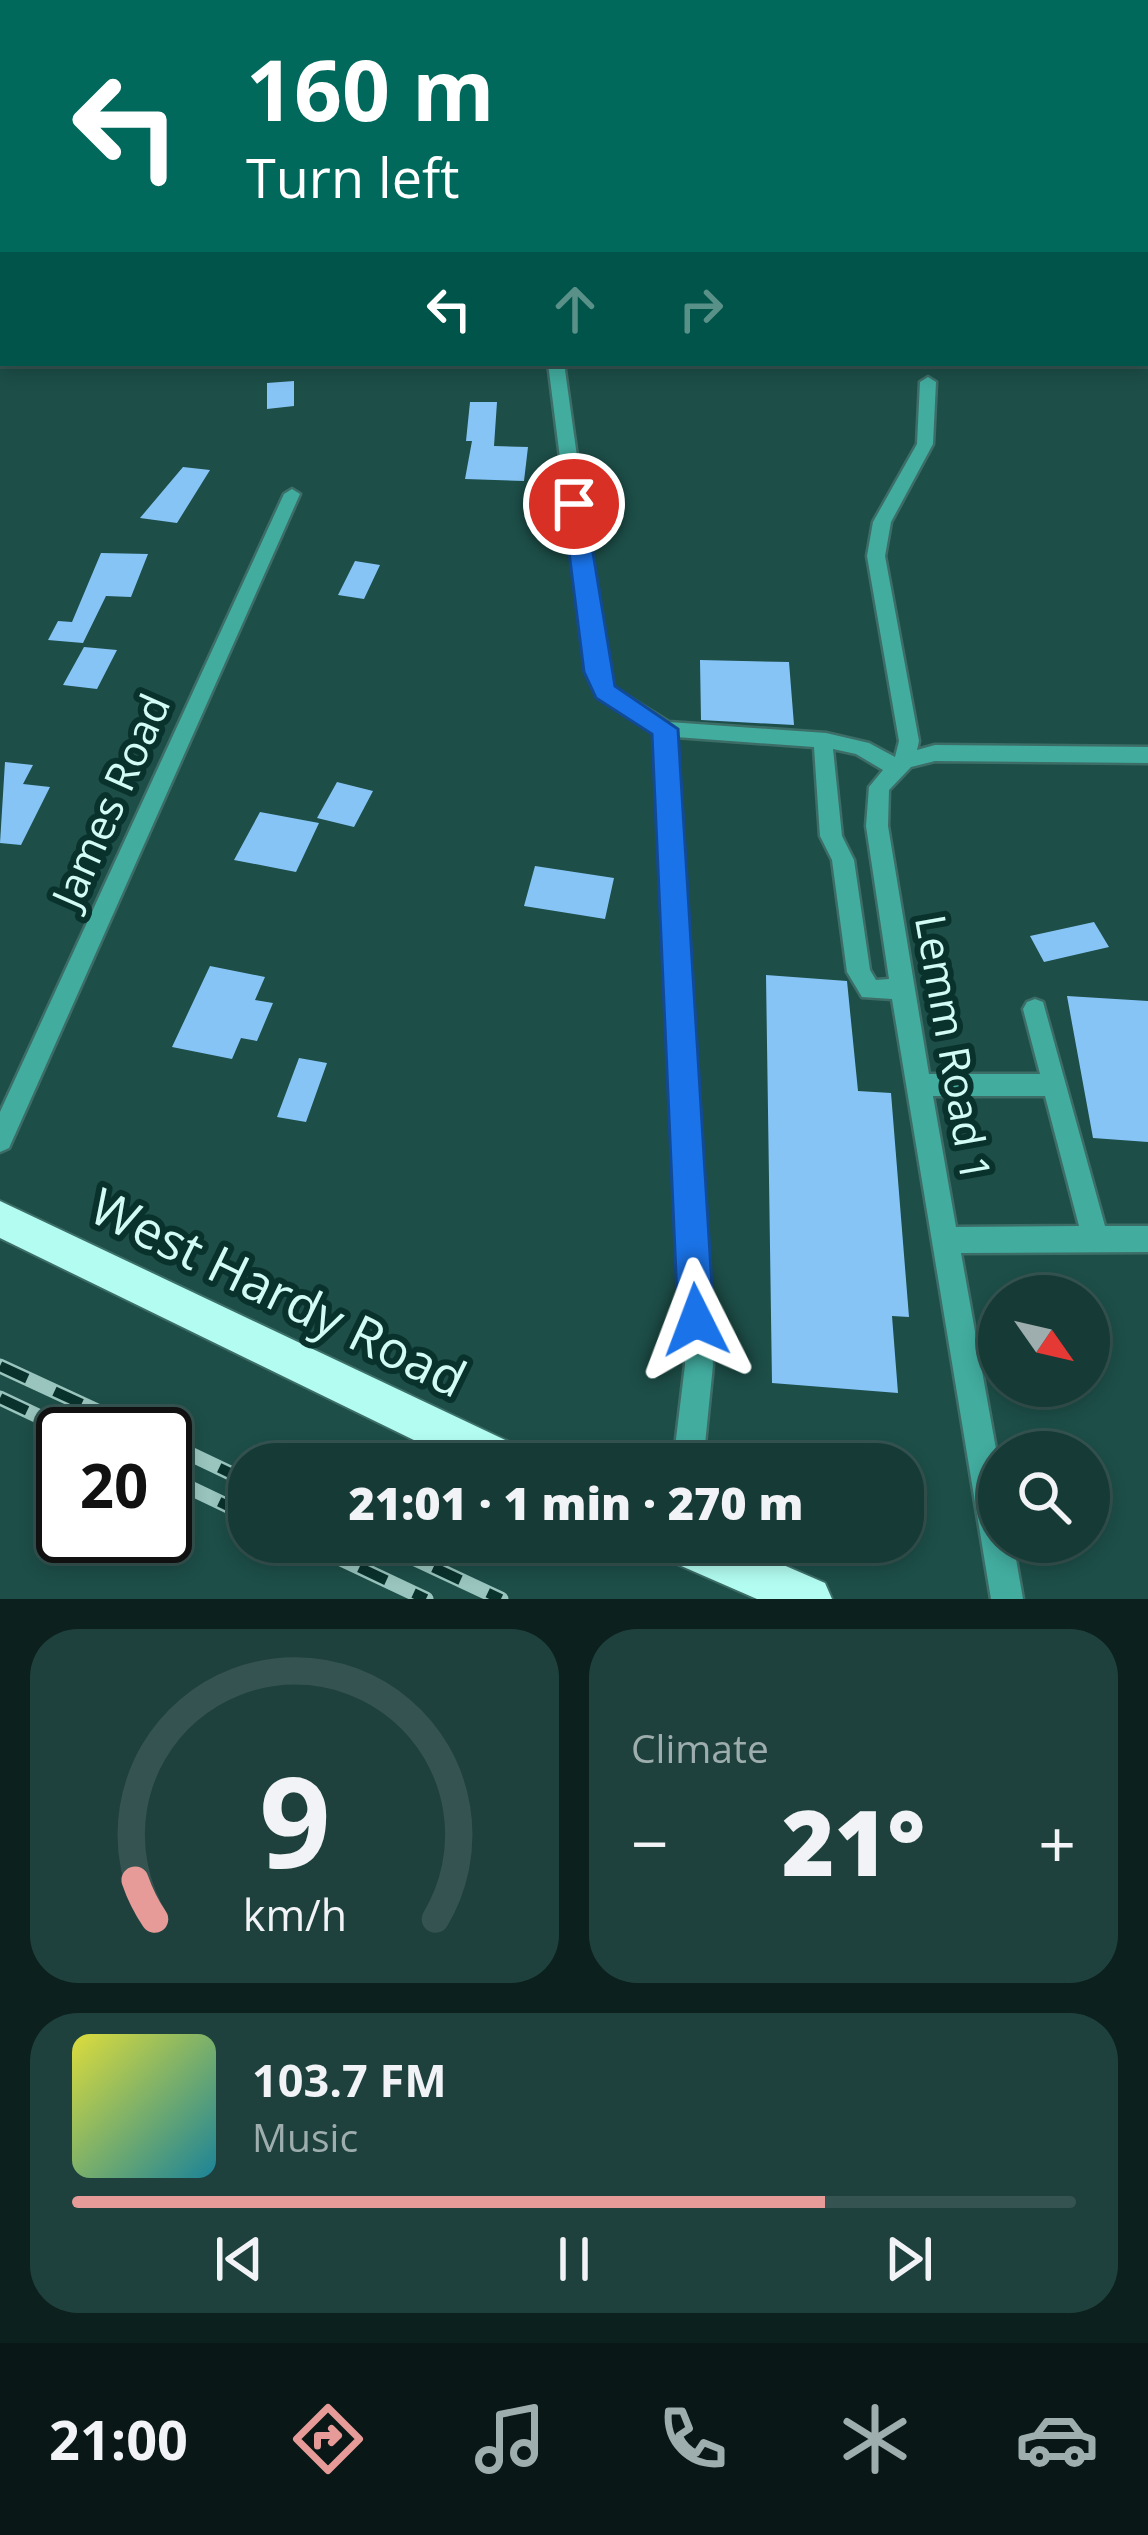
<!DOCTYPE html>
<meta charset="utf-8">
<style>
body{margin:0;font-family:"Open Sans",sans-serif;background:#1f413e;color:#f1f3f6;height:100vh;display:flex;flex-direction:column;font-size:45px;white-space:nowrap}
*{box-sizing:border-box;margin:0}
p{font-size:39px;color:#9eadad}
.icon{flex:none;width:66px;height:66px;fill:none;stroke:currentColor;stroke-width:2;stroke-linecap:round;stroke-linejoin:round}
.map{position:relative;height:1599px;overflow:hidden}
.sheet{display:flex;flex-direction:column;gap:30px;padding:30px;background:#0c201e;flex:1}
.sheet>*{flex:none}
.guide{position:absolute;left:0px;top:0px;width:1149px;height:366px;box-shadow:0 6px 18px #0003,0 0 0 3px #355451;background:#00695c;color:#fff;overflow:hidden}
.needle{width:78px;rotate:124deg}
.buttons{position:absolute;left:978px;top:1275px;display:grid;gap:24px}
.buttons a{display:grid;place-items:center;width:132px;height:132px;border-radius:50%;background:#163a36;box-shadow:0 6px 18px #0003,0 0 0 3px #355451;font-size:60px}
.speed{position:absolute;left:36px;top:1407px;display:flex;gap:24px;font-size:60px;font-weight:700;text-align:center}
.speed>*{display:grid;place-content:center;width:156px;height:156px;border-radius:50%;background:#163a36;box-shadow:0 6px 18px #0003,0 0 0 3px #355451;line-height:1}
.speed .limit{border:6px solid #111;border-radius:18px;background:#fff;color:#111}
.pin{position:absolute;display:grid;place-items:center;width:102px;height:102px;color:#fff;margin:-51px;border:6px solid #fff;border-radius:50%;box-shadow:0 3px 12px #0007}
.me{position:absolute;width:132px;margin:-66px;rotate:357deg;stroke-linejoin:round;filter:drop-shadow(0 0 9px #0008)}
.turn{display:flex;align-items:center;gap:42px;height:252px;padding:0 48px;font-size:54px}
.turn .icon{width:156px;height:156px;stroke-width:2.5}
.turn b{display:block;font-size:84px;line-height:102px}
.lanes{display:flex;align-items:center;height:114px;padding:0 48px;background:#0003;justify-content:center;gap:60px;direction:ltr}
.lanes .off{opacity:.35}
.big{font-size:90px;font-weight:800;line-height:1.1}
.sheet .widget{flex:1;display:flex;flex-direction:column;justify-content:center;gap:18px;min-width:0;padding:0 42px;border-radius:48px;background:#1f413e}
.sheet .dial{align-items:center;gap:0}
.dial svg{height:312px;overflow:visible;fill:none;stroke:#355451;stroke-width:7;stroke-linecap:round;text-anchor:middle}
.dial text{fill:#f1f3f6;stroke:none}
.song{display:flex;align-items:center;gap:36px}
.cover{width:144px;height:144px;border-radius:18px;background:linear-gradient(135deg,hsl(60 70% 55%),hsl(190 70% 35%))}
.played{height:12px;border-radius:6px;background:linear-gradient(90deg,#e69b98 75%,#355451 75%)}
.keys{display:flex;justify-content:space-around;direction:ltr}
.heat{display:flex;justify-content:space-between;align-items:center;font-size:66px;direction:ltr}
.sheet .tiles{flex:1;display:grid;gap:30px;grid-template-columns:1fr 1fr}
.widget:last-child{grid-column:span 2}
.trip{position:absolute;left:228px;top:1443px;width:696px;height:120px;border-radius:48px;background:#163a36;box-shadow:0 6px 18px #0003,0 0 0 3px #355451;font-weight:800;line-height:120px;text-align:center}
.tabs{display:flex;height:192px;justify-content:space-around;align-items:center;background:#091716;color:#9eadad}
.tabs .icon{width:84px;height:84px}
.tabs .on{color:#e69b98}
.tabs b{font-size:54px;color:#f1f3f6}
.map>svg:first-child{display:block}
.building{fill:#87c4f6}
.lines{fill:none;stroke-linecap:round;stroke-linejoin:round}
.minor-casing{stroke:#3d6d67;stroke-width:5}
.major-casing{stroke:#3d6d67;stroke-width:4}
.minor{fill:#42ac9f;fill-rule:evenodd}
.major{fill:#b2fcf1;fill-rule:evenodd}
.rail-casing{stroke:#99c5be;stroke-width:15}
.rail{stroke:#0a322d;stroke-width:10;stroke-dasharray:30;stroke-linecap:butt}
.route{fill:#1a73e8;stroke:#114b97;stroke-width:3}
.labels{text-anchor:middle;stroke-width:12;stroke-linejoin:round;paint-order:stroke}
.street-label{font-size:42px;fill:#d1fbf4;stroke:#0a322d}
.near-street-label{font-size:51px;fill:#d1fbf4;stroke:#0a322d}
</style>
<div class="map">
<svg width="1148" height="1599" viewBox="0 0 1148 1599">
<rect width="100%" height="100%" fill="#1d4e48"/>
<path class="building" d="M294,381v25l-27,3v-26z
M470,402h27l-3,44 34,1 -4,34 -59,-2 7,-38h-6z
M183,467l27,3 -33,53 -37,-5z
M101,553l47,1 -17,43 -25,-1 -23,47 -35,-3 10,-19 14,1z
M355,561l25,4 -16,34 -26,-4z
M84,647l33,3 -20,39 -34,-4z
M700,660l89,2 5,63 -93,-5z
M5,762l28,3 -10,19 27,3 -29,58 -21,-2z
M337,782l36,9 -19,36 -37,-9z
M260,812l59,11 -23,49 -62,-12z
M535,866l79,12 -9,41 -81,-13z
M1094,922l15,25 -65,15 -14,-26z
M210,966l55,11 -10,23 18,3 -16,38 -16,-3 -9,21 -60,-12z
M766,975l81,6 11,110 33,2 18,224 -17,-1 6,77 -126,-10z
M1067,996l81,5v141l-55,-4z
M299,1058l28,5 -21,59 -29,-5z"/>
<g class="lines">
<defs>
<path id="minor" d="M477,0h10l-1,3h-10z
M674,0h10v3h-10z
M757,0h10l1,3h-10z
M889,0h10l1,3h-10z
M3,20v11h-3v-10z
M0,51h3v7h-3z
M1146,235h2v10h-2z
M548,363h16l43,309 6,15 56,35 157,11 43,10 26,14 4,-16 -32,-185 6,-34 44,-78 3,-62 8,-5 8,5 -3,62 -42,78 -6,34 34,185 -2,9 18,-5 213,2v16l-213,-2 -24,6 -22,23 -1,36 41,248h111l-17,-65 4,-7 8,-3 8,3 62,224h43v26l-187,1 38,213v76h14l10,57h-32l-99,-600 -30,-2 -15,-25 -15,-112 -12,-24 -6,-89 -138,-10 37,628 -10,99h-30l12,-99 -30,-633 -57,-36 -11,-24zM833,749l23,5 27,16 -14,17 -3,39 23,153 -13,1 -6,-10 -16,-110 -12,-24zM933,1096h112l34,130 -123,1z
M292,489l8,5 -291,654 -9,4v-40l284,-618z"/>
<path id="major" d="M0,1201l524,248 6,15h-67l-463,-226z
M657,1542h73l95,41 7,16h-75l-94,-41z"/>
</defs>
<use href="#minor" class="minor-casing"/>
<use href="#major" class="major-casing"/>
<use href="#minor" class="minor"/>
<use href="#major" class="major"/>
<defs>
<path id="rail" d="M0,1366l147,68
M0,1398l76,36
M165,1442l84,40
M165,1476l84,40
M305,1542l121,57
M379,1542l122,57"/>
</defs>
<use href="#rail" class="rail-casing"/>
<use href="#rail" class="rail"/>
</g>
<path class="route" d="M574,497l11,7 30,182 63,43 36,591 -5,13 -13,5 -12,-5 -6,-13 -26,-586 -56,-36 -12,-26 -21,-168z"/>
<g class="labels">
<g class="street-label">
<text transform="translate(111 801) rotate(-66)" y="15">James Road</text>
<text transform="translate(953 1048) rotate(80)" y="15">Lemm Road 1</text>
</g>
<g class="near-street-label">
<text transform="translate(278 1293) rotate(26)" y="18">West Hardy Road</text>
</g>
</g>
</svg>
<div class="buttons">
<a><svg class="needle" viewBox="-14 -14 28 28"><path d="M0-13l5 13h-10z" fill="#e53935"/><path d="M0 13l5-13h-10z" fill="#9eadad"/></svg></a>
<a><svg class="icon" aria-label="search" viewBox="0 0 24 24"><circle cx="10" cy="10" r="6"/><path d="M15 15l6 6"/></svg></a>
</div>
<div class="speed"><div class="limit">20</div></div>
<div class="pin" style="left:574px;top:504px;background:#d93025"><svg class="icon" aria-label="arrive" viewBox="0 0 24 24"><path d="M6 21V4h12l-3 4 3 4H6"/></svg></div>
<svg class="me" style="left:696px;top:1320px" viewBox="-20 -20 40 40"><path d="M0-17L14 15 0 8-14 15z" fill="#1a73e8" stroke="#fff" stroke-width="4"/></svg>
<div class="trip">21:01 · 1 min · 270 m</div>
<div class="guide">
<div class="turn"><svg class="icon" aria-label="left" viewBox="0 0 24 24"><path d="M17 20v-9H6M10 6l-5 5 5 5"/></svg><div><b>160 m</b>Turn left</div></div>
<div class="lanes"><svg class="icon" aria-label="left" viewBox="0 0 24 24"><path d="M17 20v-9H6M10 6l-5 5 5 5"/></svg><svg class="icon off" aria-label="ahead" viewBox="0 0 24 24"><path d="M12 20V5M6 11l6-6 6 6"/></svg><svg class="icon off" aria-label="right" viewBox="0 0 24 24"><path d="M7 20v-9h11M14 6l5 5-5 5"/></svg></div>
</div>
</div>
<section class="sheet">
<div class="tiles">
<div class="widget dial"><svg viewBox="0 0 100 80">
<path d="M14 69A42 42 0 1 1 86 69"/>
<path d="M14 69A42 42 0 0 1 9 59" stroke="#e69b98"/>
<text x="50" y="56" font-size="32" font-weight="700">9</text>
<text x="50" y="72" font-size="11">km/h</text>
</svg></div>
<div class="widget"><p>Climate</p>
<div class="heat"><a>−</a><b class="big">21°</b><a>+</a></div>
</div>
<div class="widget">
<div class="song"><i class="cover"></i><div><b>103.7 FM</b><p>Music</p></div></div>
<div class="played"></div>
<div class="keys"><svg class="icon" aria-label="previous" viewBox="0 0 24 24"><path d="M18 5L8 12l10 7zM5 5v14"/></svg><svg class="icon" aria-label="pause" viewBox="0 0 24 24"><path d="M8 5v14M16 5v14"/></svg><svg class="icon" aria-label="next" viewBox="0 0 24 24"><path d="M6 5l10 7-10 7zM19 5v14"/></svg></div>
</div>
</div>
</section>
<nav class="tabs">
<b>21:00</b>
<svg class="icon on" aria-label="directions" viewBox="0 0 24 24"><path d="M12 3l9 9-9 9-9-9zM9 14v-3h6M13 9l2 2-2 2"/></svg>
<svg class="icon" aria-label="music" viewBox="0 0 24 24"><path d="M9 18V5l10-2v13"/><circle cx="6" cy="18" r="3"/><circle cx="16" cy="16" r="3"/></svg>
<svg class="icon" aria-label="phone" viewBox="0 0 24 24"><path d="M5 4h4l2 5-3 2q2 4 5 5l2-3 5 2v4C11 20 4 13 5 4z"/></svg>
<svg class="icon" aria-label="climate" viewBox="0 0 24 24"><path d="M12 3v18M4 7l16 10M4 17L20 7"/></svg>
<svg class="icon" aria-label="car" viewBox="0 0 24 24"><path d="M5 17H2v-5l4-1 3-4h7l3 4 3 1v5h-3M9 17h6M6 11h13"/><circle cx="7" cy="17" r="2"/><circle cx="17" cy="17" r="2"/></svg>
</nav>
